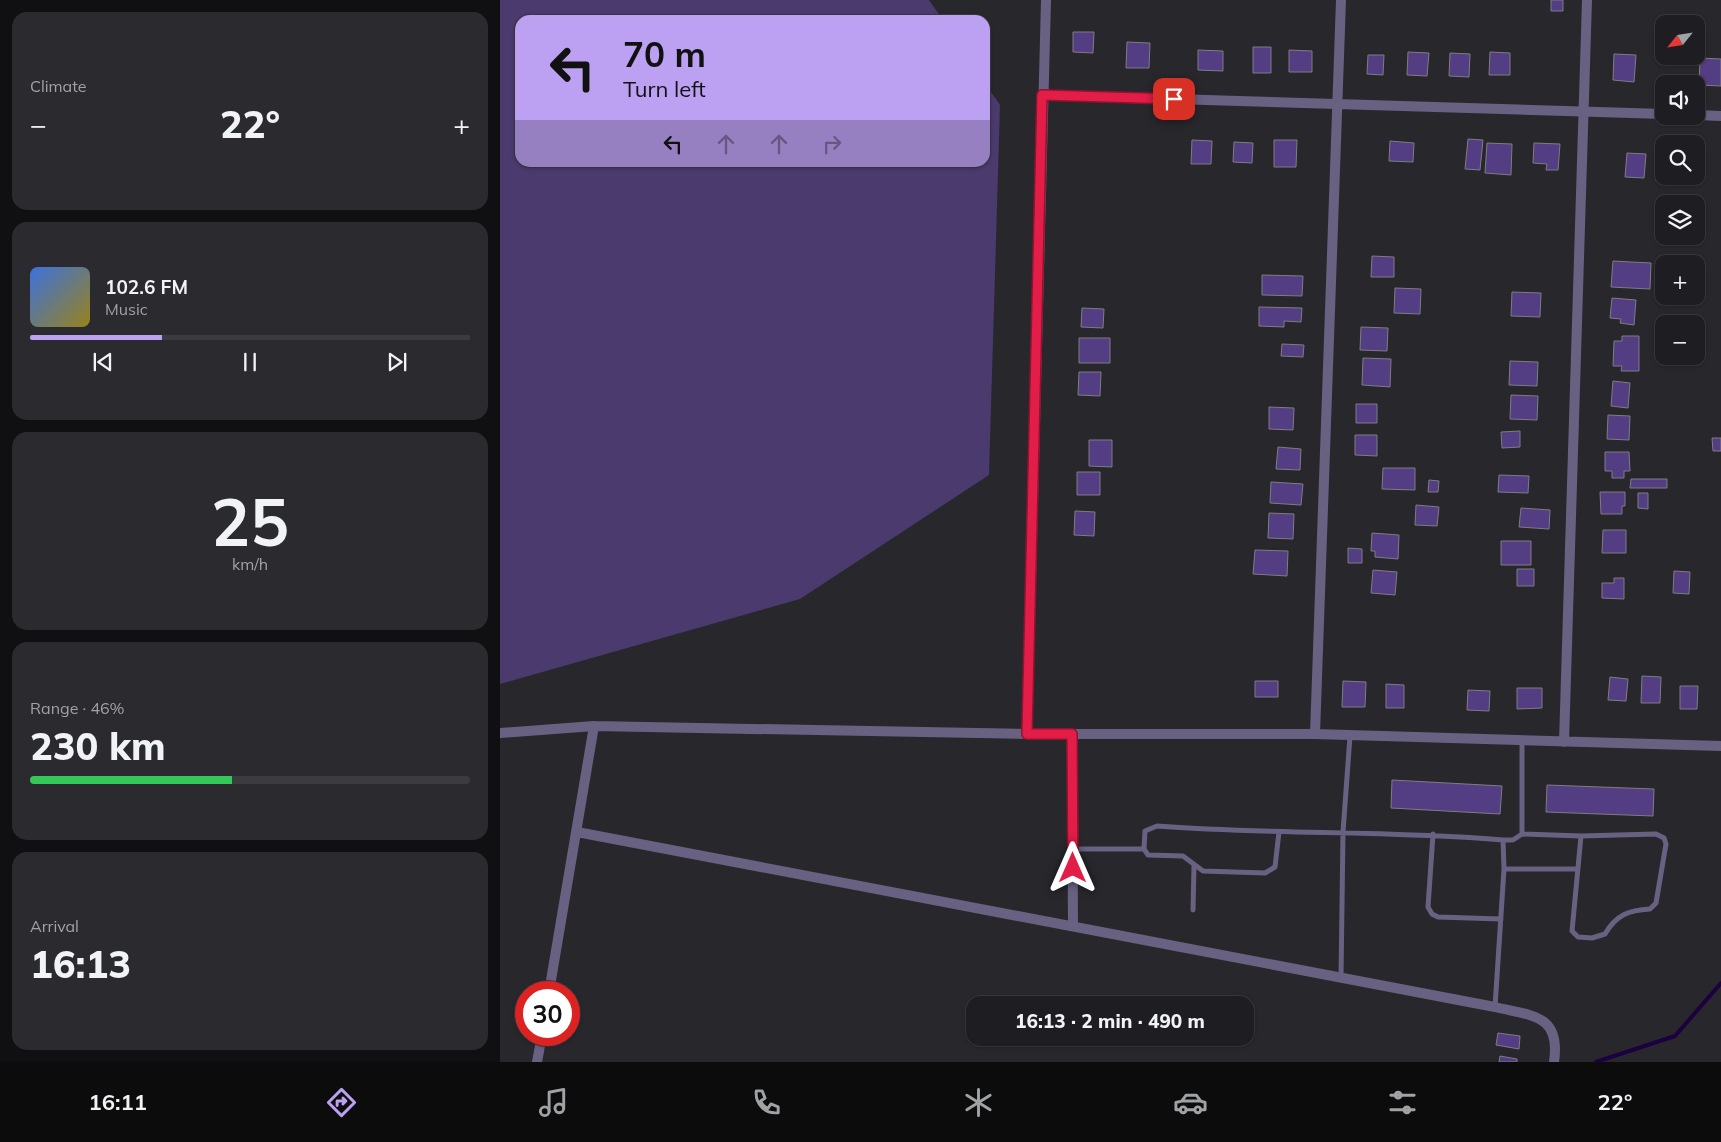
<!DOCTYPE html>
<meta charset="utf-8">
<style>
body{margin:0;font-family:Mulish,sans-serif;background:#2b2a2e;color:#f1f3f6;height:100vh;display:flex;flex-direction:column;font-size:19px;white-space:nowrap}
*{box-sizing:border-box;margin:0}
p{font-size:16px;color:#a1a2a5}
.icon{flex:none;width:28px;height:28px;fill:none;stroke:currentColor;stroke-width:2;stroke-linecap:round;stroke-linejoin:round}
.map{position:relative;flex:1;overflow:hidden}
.sheet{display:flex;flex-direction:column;gap:12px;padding:12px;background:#101012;width:500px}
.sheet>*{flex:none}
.banner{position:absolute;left:15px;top:15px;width:475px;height:152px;border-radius:15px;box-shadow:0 1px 4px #0004,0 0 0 1px #3c3b3f;background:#bca0f2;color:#111;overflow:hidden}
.needle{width:32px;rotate:240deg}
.buttons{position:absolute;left:1155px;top:15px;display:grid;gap:10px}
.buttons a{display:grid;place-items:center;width:50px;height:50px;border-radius:10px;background:#1e1d21;box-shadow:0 1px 4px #0004,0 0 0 1px #3c3b3f;font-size:25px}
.speed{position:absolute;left:15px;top:981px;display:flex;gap:10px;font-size:25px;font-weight:700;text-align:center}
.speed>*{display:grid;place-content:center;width:65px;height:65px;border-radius:50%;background:#1e1d21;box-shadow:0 1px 4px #0004,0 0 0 1px #3c3b3f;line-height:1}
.speed .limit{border:8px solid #d22;background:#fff;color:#111}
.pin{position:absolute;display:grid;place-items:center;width:42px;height:42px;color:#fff;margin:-21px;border-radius:10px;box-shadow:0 2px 8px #0006}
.me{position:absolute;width:55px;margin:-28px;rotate:0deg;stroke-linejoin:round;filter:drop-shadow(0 0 4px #0008)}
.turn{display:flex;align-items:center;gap:18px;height:105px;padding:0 25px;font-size:22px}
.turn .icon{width:65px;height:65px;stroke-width:2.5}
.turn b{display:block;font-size:35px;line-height:42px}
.lanes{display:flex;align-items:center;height:48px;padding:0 25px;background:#0003;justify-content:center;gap:25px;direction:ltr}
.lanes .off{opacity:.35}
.big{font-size:38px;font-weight:800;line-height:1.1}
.sheet .tile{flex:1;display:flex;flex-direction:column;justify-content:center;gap:8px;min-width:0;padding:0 18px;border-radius:15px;background:#2b2a2e}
.sheet .dial{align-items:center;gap:0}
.dial b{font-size:65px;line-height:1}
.song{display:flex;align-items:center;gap:15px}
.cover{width:60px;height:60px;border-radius:8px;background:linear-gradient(135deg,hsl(220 70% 55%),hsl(50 70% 35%))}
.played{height:5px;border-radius:2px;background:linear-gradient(90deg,#bca0f2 30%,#3c3b3f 30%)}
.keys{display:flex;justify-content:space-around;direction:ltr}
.heat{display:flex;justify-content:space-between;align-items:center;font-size:28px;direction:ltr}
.charge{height:8px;border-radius:4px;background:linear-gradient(90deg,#34c759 46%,#3c3b3f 0)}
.trip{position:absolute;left:466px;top:996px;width:288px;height:50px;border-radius:15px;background:#1e1d21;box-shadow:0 1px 4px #0004,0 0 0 1px #3c3b3f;font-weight:800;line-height:50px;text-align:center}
.menu{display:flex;height:80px;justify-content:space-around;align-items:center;background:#0c0c0d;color:#a1a2a5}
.menu .icon{width:35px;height:35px}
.menu .active{color:#bca0f2}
.menu b{font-size:22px;color:#f1f3f6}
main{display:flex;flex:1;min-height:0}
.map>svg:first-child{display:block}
.green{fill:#4a3a6d}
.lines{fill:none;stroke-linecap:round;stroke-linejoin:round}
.stream{stroke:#1c0040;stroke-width:4}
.building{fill:#533d83;stroke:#7e7d82}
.lane{stroke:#696182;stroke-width:5}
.street{stroke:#696182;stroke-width:10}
.route-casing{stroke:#92132f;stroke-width:12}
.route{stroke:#e11d48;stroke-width:9}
</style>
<main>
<section class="sheet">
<div class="tile"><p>Climate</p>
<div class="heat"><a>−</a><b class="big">22°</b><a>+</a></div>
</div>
<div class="tile">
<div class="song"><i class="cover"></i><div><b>102.6 FM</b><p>Music</p></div></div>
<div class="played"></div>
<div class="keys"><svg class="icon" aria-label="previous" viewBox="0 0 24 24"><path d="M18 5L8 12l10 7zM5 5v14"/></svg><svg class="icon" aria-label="pause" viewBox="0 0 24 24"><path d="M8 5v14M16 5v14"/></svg><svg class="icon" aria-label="next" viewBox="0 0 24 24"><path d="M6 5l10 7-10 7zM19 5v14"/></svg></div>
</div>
<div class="tile dial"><b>25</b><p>km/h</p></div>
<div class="tile"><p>Range · 46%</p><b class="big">230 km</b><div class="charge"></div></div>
<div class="tile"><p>Arrival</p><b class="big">16:13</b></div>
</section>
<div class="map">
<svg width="1221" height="1062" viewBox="0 0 1221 1062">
<rect width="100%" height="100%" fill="#28272c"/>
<path class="green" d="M0,0h429l14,20h-423v142h465v-79l15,22 -11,370 -189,124 -300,85z"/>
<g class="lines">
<path class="stream" d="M1096,1062l79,-26 46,-53"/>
</g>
<path class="building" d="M1051,0h12v11h-12z
M573,32h21l-1,21 -20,-1z
M627,42l23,1 -1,25h-23z
M753,47h18v26h-18z
M698,50l25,1v20l-25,-1z
M789,50l23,1v21h-23z
M908,52l21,1 -2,23 -20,-1z
M990,52l20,1v22h-21z
M950,53l20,1 -1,23 -20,-1z
M1114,54l22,1 -2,27 -21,-2z
M868,55h16l-1,20 -16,-1z
M1200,58l21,1v27l-22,-1z
M968,139l15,1 -3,30 -15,-1z
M692,140l20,1 -1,23h-20z
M774,140h23l-1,27h-22z
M890,141l24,2 -1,19 -24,-1z
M734,142l19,1 -1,20 -19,-1z
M987,143l25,1 -1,31 -26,-2z
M1034,143l26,1 -2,26h-12l1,-6 -14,-1z
M1127,153l19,1 -2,24 -19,-1z
M1157,156h7v25h-8z
M872,256l22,1v20h-23z
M1113,261l38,2 -1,26 -39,-2z
M762,275l41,1 -1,20 -40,-1z
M895,288l26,1 -1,25 -26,-1z
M1012,292l29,1 -1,24 -29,-1z
M1112,298l24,2 -2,25 -14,-2 1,-4 -11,-1z
M759,307l43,1 -1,14 -17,-1v6l-25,-1z
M582,308l22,1 -1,19 -22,-1z
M861,327l27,1 -1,23 -27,-1z
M1122,336h17v35h-18l1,-5h-9l1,-25h8z
M579,338h31v25h-31z
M782,344l22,1 -1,12 -22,-1z
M863,358l28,1 -1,28 -28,-2z
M1010,361l28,1 -1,24 -28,-1z
M579,372h22l-1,24 -22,-1z
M1113,381l17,2 -2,25 -17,-2z
M1011,395l27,1 -1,24 -27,-1z
M856,404h21v19h-21z
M769,407l25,1 -1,22 -24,-1z
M1108,415l22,1 -1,24 -22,-1z
M1020,431v16l-18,1 -1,-16z
M855,435h22v21l-22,-1z
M1212,438h9v13h-8z
M589,440h23v27l-23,-1z
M778,447l23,2 -1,21 -24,-1z
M1105,452h24l1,19h-6v7h-12v-7h-7z
M883,468h32v22l-33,-1z
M577,472h23v23h-23z
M999,475l30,1 -1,17 -30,-1z
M1131,479h36v9h-37z
M929,480l10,1 -1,11h-10z
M771,482l32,2 -2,21 -31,-2z
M1100,492h25v14h-3v8h-21z
M1138,493h10v16l-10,-1z
M916,505l23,2 -2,19 -22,-1z
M1021,508l29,2 -1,19 -30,-2z
M575,511l20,1 -1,24 -20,-1z
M769,513l25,1 -1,25 -25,-1z
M1103,530h23v23h-24z
M872,533l27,2 -1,24 -23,-2v-6h-4z
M1001,541h30v24h-30z
M848,548l14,1v14h-14z
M755,550l33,1 -1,25 -34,-2z
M1017,569h17v17h-17z
M873,570l24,2 -2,23 -24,-2z
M1174,571l16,1 -1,22 -16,-1z
M1114,578h10v21l-22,-1v-15h12z
M1142,676l19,1 -1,26h-19z
M1110,677l18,2 -2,22 -18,-1z
M755,681h23v16h-23z
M843,681l23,1 -1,25h-23z
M886,684l18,1v23h-18z
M1180,686h18l-1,23h-17z
M1017,688h25v20l-25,1z
M968,690l22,1 -1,20 -22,-1z
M892,780l110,6 -2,28 -109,-6z
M1047,785l107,4 -1,27 -107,-4z
M998,1033l22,3 -1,13 -23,-4z
M1000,1056l17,3v3h-18z"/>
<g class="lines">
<path class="lane" d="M1022,740v94l59,2 75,-2 8,4 2,6 -10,59 -6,6c-21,1 -34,6 -45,25l-13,4 -14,-1 -6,-6 9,-95
M933,834l-5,73 4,7 6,3 63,2
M1003,840l1,29
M573,849h71l1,-18 12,-5c115,9 230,4 346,14h10l9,-6
M644,849l4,6 35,1 20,15 62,2 10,-6 4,-35
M693,910l1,-44
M841,977l2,-145 7,-96
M995,1007l9,-138h73"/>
<path class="street" d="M542,95l622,19
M1196,115l25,1
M0,733l94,-7 433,8h288l406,12
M527,734l19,-734
M572,734l1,192
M815,734l26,-734
M1064,742l23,-742
M77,832l918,175c37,9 66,7 59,55
M49,992l45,-266
M37,1062l5,-27"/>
</g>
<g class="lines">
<defs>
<path id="route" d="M573,868l-1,-134h-45l15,-639 132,4"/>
</defs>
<use href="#route" class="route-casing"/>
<use href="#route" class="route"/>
</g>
</svg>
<div class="buttons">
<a><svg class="needle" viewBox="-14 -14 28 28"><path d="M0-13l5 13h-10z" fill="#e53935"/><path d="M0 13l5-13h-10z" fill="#a1a2a5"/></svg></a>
<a><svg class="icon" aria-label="sound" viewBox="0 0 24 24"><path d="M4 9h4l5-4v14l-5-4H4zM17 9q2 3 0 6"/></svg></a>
<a><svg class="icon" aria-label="search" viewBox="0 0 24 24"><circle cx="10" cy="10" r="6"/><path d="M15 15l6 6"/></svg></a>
<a><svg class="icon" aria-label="layers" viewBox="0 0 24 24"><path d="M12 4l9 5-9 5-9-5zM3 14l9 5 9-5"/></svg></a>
<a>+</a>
<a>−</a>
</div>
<div class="speed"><div class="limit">30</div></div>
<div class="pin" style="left:674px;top:99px;background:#d93025"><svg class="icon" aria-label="arrive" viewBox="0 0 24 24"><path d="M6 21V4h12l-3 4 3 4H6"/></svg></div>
<svg class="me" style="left:573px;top:868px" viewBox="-20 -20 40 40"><path d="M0-17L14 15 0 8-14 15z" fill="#e11d48" stroke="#fff" stroke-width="4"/></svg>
<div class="trip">16:13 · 2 min · 490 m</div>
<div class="banner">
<div class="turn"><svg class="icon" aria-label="left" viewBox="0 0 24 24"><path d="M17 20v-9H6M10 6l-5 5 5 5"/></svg><div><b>70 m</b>Turn left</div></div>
<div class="lanes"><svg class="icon" aria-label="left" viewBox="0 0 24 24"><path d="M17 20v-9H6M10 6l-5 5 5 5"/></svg><svg class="icon off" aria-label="ahead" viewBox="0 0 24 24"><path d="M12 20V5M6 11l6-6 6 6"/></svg><svg class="icon off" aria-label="ahead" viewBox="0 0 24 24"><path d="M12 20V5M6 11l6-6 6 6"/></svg><svg class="icon off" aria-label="right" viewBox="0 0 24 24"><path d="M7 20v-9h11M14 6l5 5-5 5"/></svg></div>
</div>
</div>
</main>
<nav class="menu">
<b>16:11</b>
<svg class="icon active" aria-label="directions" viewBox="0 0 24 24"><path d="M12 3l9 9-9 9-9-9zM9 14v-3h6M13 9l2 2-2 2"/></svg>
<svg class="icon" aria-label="music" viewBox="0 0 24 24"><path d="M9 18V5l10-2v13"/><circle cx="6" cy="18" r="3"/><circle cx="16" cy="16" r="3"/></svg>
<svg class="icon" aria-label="phone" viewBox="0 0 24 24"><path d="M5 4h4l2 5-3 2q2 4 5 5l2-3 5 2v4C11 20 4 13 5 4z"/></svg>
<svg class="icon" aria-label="climate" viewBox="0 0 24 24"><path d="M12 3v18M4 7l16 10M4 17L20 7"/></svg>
<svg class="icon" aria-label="car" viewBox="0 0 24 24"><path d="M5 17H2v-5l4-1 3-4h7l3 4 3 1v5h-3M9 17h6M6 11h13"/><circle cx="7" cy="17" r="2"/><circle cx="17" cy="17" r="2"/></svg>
<svg class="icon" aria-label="filters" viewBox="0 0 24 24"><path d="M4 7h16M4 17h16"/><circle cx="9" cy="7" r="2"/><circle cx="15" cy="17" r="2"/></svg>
<b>22°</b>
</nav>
